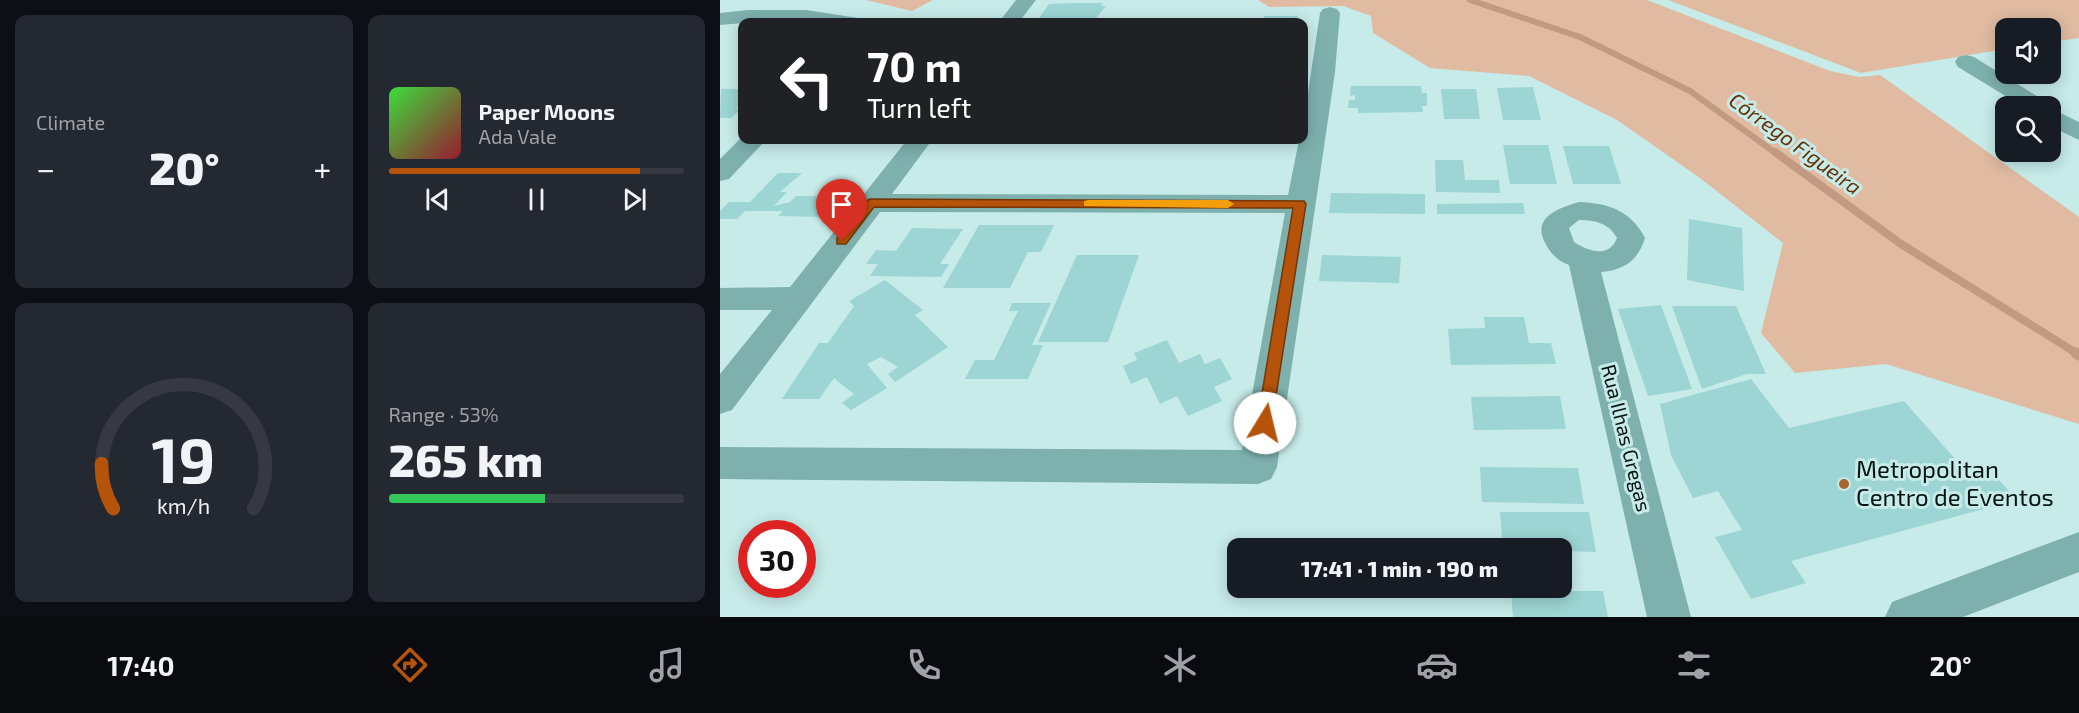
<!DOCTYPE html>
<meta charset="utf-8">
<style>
body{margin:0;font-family:"Exo 2",sans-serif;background:#242831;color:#f1f3f6;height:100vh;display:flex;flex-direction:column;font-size:22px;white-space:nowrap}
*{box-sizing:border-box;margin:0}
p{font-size:20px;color:#9ea1a6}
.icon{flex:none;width:33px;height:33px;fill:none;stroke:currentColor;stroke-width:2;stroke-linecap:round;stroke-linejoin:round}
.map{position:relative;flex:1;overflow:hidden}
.sheet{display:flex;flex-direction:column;gap:15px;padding:15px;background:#0d0f14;width:720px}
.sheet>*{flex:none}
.banner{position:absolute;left:18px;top:18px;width:570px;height:126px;border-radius:12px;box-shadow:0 3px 15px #0003;background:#202124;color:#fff;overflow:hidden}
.controls{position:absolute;left:1275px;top:18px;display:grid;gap:12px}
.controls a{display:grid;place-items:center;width:66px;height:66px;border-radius:12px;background:#171b24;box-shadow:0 3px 15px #0003;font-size:30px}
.speed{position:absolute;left:18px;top:520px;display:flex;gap:12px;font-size:30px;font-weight:700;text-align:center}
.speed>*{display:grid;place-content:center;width:78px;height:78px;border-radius:50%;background:#171b24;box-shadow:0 3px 15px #0003;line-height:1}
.speed .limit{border:9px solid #d22;background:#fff;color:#111}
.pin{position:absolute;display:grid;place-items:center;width:51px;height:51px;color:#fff;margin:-62px -26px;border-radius:50% 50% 50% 0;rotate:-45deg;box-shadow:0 0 6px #0007}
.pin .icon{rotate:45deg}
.me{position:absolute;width:66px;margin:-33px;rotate:9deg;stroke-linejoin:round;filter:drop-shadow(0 0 4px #0008)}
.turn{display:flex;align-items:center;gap:21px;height:126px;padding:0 30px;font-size:27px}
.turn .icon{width:78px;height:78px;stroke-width:2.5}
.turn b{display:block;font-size:42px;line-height:51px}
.big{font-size:45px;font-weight:800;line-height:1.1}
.sheet .widget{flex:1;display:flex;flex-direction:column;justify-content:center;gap:9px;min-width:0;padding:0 21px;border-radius:12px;background:#242831}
.sheet .dial{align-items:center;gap:0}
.dial svg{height:156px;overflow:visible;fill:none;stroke:#363941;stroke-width:7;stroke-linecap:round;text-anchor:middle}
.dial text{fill:#f1f3f6;stroke:none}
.song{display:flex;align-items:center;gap:18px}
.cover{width:72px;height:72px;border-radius:9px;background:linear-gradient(135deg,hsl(120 70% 55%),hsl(350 70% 35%))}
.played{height:6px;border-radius:3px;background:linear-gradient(90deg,#b45309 85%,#363941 85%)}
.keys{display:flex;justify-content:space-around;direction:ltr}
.heat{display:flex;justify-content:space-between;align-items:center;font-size:33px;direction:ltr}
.charge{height:9px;border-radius:4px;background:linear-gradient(90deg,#34c759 53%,#363941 0)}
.sheet .tiles{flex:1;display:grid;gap:15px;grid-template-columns:repeat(2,1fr)}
.trip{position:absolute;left:507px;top:538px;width:345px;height:60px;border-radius:12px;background:#171b24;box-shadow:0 3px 15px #0003;font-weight:800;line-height:60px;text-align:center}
.menu{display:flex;height:96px;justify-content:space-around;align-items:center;background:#090b0e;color:#9ea1a6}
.menu .icon{width:42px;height:42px}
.menu .on{color:#b45309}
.menu b{font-size:27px;color:#f1f3f6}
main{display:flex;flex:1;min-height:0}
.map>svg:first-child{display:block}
.green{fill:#e0bba2}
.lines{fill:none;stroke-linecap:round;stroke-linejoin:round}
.stream-far2{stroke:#c19a80;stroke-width:6}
.stream-far1{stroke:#c19a80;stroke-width:8}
.stream{stroke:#c19a80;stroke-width:11}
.building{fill:#9cd5d3}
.minor{fill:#7eb1ae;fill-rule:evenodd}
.route{fill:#b45309;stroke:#753606;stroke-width:1.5}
.slow{fill:#f59e0b}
.poi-dot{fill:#a76432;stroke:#c6ebe9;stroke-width:2}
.labels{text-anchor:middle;stroke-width:6;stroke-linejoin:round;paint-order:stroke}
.street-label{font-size:20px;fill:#071413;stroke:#c6ebe9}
.water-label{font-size:21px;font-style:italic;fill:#643205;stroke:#c6ebe9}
.near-poi-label{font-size:24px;fill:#071413;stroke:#c6ebe9;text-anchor:start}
</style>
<main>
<section class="sheet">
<div class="tiles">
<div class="widget"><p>Climate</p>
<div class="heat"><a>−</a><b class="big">20°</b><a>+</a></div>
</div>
<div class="widget">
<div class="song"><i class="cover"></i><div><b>Paper Moons</b><p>Ada Vale</p></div></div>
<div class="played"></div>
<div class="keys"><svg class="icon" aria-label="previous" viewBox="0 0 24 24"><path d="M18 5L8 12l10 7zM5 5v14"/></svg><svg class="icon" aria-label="pause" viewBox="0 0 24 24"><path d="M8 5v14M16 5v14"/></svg><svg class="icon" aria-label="next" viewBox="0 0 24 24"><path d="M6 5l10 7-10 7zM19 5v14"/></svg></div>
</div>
<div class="widget dial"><svg viewBox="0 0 100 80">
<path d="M14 69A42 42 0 1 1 86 69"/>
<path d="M14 69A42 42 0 0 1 8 46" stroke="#b45309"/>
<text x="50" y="56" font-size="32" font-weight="700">19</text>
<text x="50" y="72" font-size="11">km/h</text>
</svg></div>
<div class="widget"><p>Range · 53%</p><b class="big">265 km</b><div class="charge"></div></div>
</div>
</section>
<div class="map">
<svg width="1359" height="617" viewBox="0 0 1359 617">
<rect width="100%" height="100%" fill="#c6ebe9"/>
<path class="green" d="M146,0h67l-21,11z
M538,0h389l183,71 29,6 21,-2 199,142v207l-193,-60 -91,9 -34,-40 22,-90 -83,-65 -83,-58 -88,-44 -99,-8 -57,-35 -2,-17 -28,-10 -74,1z
M948,0h411v38l-28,4 -1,-14h-44l-1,21 -144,24z"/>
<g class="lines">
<path class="stream-far2" d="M750,0l110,37 110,54 87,63"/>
<path class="stream-far1" d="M1055,152l126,92 177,110"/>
<path class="stream" d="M1356,353l3,2"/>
</g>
<path class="building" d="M354,3h29l-2,3h5l-13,16h-57l13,-18z
M544,16h34l-1,6h-35z
M631,86h70l1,7h5v13h-5l1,6 -65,1v-5h-10l1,-8h6v-5l-5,1z
M813,87l8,33h-38l-6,-32z
M1,89h21v13l-6,6h6l-11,10h-11z
M721,89h35l4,30h-36z
M783,145h45l9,39h-47z
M843,146h46l12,38h-48z
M715,160h28l2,20h34l1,13 -64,-1z
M58,173h24l-22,19h7l-13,14 16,-4 6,-6h43l-17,21 -44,-1 5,-5h-38l-8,8h-17v-8l9,-9h21z
M611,193l94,1v20l-96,-1z
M803,203l2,11h-88v-10z
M969,219l53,9 2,63 -57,-11z
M259,225h75l-13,27h-13l-18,36h-67z
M192,228l51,1 -23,35h9l-8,13 -71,-1 8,-12h-12l10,-14 20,1z
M357,255h62l-31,87h-70z
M602,255l79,2 -2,26 -80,-2z
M165,280l38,30 -8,5 33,32 -53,35 -7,-8 10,-7 -17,-10 -14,7 20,24 -36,22 -9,-7 12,-9 -20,-16 -15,21h-37l37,-56h9l26,-37 -5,-5z
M292,303h39l-19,42h11l-15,34h-63l10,-19h19l24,-49h-9z
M941,305l31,84 -44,7 -30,-87z
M952,306h64l30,68h-19l-45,15z
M764,317h40l5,26h22l5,21 -105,1 -3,-36 37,-1z
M447,340l12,23 21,-9 5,10 15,-6 12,21 -18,8 8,14 -34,15 -11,-20 -17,8 -13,-27 -16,7 -8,-18 14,-6 -3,-7z
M1031,379l38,49 115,-27 68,77 20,-6 25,28 -226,61 15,22 -55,16 -36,-62 27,-7 -24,-39 -25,7 -22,-43 -11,-51z
M840,396l6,33 -92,1 -3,-33z
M760,467l98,1 6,36 -102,-2z
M780,512h89l7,40 -93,-3z
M791,591h92l5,26h-95z"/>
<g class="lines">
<path class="minor" d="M296,0h20l-17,22h-20z
M610,7l7,2 3,4 -5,59 -58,395 -6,12 -13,5 -538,-5v-32l522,3 43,-237 -405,-1 -148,198 -12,4v-40l52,-64h-52v-22l70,-1 117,-147h25l-40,54 396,1 11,-55h5v-21l16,-106 3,-4z
M28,10h58l52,8 3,4 -94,-1 -47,4v-12z
M1246,55l8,2 71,44 4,5h-27l-64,-39 -3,-5 3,-5z
M1330,108l29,14v18l-29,-14z
M22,137v3h24l-37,39 -9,2v-22z
M859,202c30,1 52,9 66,36 -7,22 -20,32 -44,34l90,345h-44l-78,-352c-9,-3 -16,-9 -21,-17 -19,-29 7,-39 31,-46zM859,220c16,0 30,3 38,18 -8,21 -29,13 -43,4l-5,-14z
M1359,532v40l-116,45h-78l7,-15z"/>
</g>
<path class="route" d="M150,199l434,2 2,3 -35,224h-11l-3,-5 36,-215 -419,-1 -28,37h-9v-6l29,-37z"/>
<path class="slow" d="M368,200h140l6,4 -6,4 -144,-2v-5z"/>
<circle class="poi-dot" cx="1124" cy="484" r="6"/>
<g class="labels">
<g class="street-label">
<text transform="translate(906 438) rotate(76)" y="7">Rua Ilhas Gregas</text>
</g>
<g class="water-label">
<text transform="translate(1075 144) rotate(36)" y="7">Córrego Figueira</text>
</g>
<g class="near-poi-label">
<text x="1136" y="478">Metropolitan<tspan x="1136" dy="28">Centro de Eventos</tspan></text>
</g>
</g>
</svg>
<div class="controls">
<a><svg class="icon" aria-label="sound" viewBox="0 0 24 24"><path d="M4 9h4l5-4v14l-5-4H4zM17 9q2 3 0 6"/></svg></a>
<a><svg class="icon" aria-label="search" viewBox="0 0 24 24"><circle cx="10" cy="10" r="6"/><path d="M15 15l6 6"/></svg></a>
</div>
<div class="speed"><div class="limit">30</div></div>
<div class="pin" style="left:122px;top:241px;background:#d93025"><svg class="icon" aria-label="arrive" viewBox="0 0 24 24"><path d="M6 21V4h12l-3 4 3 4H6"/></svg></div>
<svg class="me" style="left:545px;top:423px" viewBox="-20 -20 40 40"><circle r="19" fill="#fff"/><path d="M0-13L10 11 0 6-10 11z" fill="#b45309"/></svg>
<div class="trip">17:41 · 1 min · 190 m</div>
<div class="banner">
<div class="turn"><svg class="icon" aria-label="left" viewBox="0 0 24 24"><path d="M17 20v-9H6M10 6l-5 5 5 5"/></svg><div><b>70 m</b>Turn left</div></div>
</div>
</div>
</main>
<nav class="menu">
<b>17:40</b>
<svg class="icon on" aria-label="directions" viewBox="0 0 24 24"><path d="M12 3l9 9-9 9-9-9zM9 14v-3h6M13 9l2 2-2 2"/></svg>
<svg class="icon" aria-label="music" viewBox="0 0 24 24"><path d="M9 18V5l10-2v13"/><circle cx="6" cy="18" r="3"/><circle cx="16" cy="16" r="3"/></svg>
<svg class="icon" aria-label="phone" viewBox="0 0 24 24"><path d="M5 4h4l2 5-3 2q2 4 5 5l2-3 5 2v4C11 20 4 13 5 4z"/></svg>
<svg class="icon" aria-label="climate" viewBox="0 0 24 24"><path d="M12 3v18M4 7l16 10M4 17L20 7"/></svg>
<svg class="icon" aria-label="car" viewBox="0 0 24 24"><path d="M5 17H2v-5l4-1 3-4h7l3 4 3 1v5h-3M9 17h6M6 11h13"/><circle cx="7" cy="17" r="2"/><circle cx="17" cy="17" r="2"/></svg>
<svg class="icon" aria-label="filters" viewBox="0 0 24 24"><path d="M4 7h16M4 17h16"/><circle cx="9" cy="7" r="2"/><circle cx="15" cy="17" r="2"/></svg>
<b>20°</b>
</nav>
